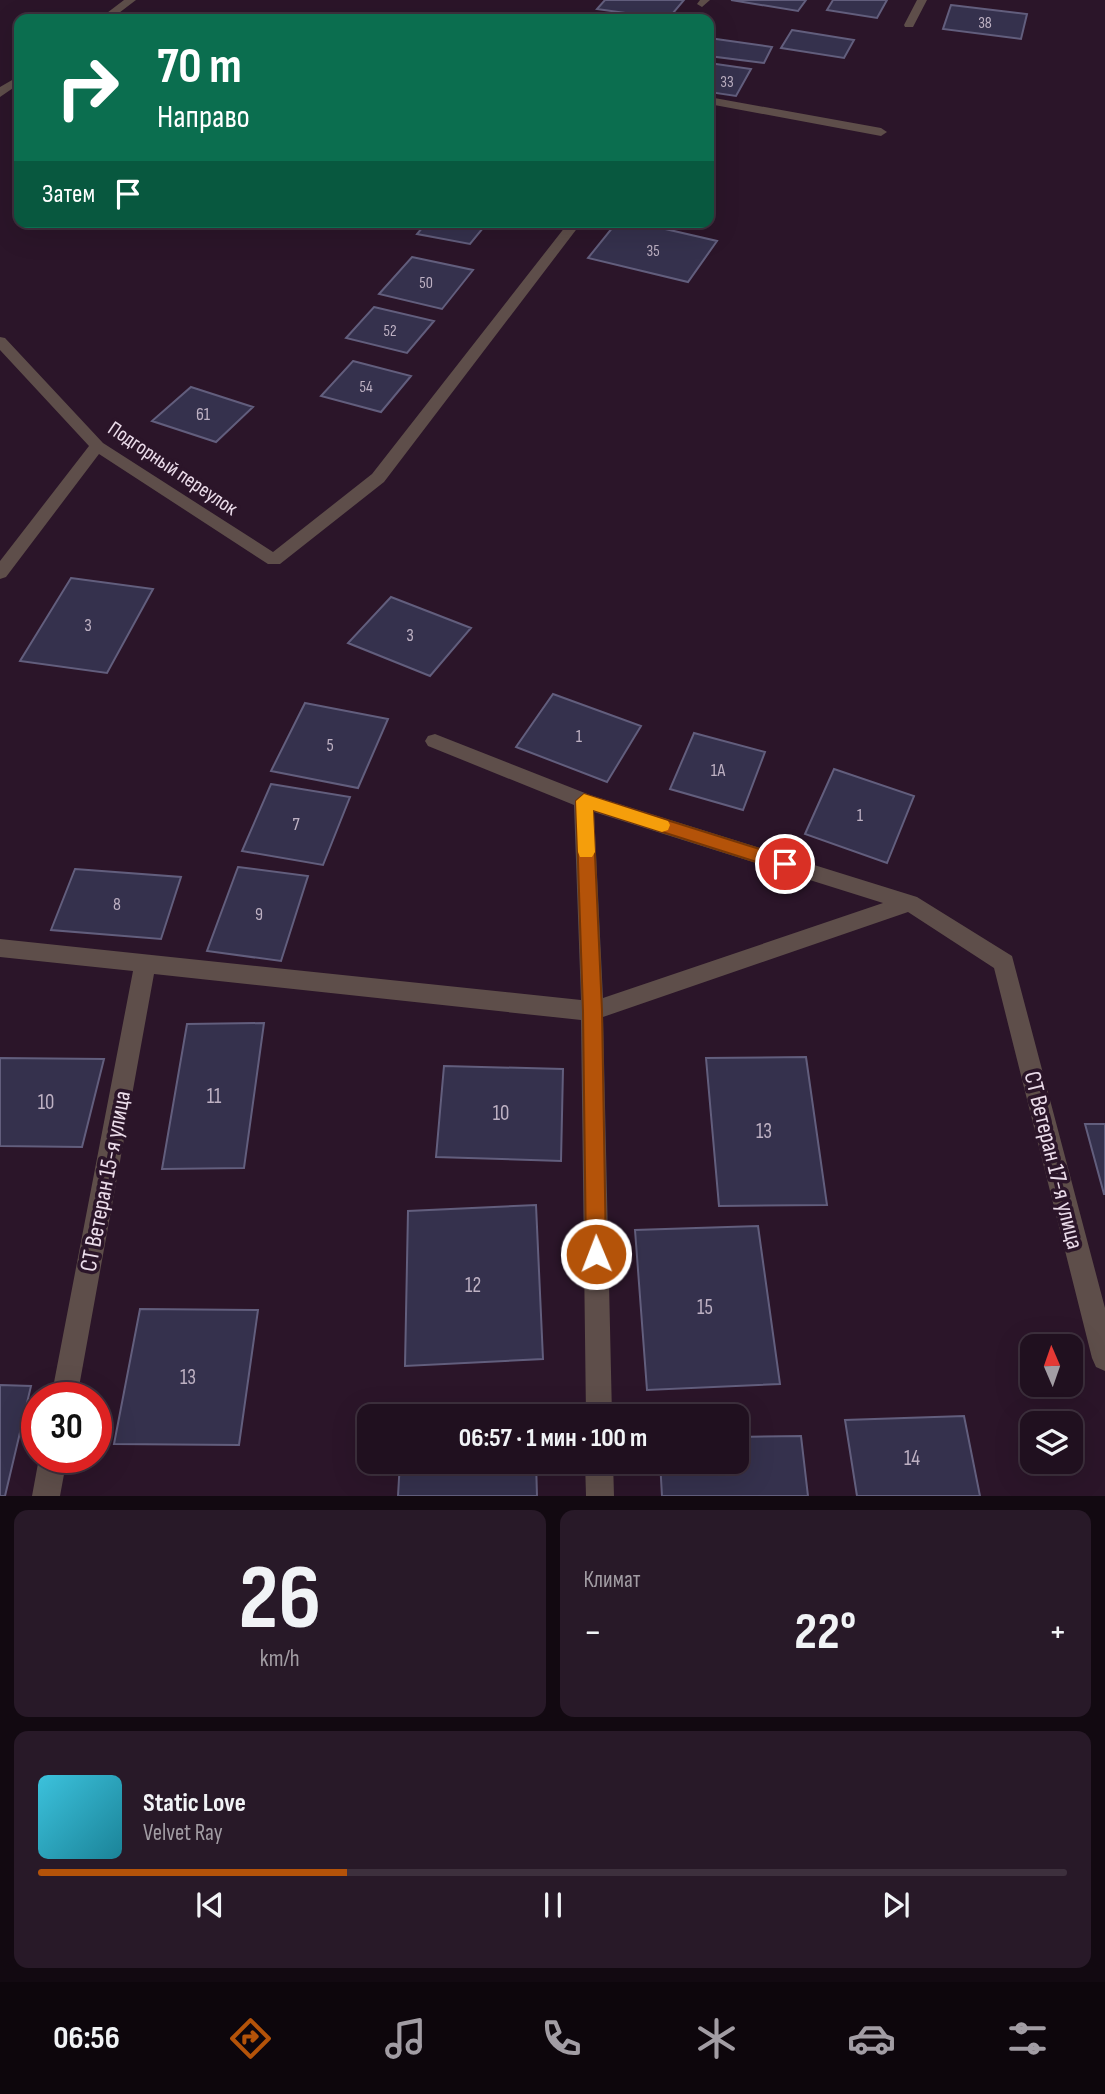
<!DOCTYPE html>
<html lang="ru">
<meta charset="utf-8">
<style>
body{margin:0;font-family:"Sofia Sans Condensed",sans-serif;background:#281928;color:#f1f3f6;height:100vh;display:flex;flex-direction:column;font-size:26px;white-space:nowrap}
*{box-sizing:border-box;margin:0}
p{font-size:23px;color:#a29da4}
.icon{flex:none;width:38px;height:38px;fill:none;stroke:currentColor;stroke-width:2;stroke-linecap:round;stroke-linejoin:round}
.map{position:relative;height:1496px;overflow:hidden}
.details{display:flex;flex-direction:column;gap:14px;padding:14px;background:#120911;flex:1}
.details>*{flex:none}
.hud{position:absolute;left:14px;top:14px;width:700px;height:214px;border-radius:14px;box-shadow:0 7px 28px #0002,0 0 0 2px #3d303d;background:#0b6e4f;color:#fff;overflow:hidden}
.needle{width:46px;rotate:358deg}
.fabs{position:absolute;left:1020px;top:1334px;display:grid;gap:14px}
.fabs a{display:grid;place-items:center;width:63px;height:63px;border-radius:14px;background:#20101f;box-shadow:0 7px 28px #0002,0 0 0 2px #3d303d;font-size:35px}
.speed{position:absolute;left:21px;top:1382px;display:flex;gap:14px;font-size:35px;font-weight:700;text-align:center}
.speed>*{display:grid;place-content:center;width:91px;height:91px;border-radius:50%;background:#20101f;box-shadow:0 7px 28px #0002,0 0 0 2px #3d303d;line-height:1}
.speed .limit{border:10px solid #d22;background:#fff;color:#111}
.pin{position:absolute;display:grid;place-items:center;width:60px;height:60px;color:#fff;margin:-30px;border:4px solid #fff;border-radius:50%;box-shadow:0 2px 7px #0007}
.me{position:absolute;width:77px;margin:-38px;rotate:359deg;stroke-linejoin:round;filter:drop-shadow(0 0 5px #0008)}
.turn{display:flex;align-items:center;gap:24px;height:147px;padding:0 28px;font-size:32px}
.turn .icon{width:91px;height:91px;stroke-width:2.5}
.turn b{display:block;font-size:49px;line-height:60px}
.then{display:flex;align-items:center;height:66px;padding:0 28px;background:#0003;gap:14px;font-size:26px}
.big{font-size:52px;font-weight:700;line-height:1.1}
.details .tile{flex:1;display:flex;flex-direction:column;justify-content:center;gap:10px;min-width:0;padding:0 24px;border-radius:14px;background:#281928}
.details .dial{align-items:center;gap:0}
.dial b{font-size:91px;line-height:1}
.song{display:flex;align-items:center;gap:21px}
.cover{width:84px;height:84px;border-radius:10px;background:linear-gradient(135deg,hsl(190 70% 55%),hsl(190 70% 35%))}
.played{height:7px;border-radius:4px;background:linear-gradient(90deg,#b45309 30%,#3d303d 30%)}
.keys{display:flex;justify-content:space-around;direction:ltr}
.heat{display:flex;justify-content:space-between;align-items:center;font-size:38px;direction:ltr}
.details .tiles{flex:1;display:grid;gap:14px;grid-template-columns:1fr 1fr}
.tile:last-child{grid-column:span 2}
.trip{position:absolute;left:357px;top:1404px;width:392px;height:70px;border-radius:14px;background:#20101f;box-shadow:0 7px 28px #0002,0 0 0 2px #3d303d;font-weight:700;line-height:70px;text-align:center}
.menu{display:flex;height:112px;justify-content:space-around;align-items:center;background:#0d060c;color:#a29da4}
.menu .icon{width:49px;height:49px}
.menu .current{color:#b45309}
.menu b{font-size:32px;color:#f1f3f6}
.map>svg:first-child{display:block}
.building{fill:#35314d;stroke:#625e7d;stroke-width:2}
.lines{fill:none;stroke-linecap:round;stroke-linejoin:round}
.minor{fill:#5e4e4a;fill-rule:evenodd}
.route{fill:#b45309;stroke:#753606;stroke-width:2}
.slow{fill:#f59e0b}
.labels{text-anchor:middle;stroke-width:7;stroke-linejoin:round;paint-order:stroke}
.far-number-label{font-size:16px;fill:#beb1c3}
.number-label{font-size:18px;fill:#beb1c3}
.street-label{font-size:21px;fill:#ebdcea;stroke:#2b1529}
.near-number-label{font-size:21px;fill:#beb1c3}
.near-street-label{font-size:24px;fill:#ebdcea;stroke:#2b1529}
</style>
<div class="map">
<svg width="1105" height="1496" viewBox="0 0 1105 1496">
<rect width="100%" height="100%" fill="#2b1529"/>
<path class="building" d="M605,0h79l-16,19 -71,-10z
M731,0h75l-8,11z
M833,0h54l-10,18 -50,-8z
M951,5l76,9 -6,25 -78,-10z
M792,30l62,10 -10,18 -63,-10z
M709,38l63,9 -8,16 -55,-7z
M709,63l42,6 -15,27 -27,-4z
M427,222h61l-18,22 -53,-10z
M617,222h18l82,19 -29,41 -100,-24z
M412,257l61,13 -31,39 -63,-15z
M374,307l60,14 -27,32 -61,-15z
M353,361l58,15 -30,36 -60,-16z
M191,387l62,20 -37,35 -64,-21z
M71,578l82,11 -46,84 -87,-12z
M391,597l80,31 -41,48 -82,-33z
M553,694l88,32 -34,56 -91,-35z
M305,703l83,16 -30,69 -87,-17z
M694,733l71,19 -22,58 -73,-21z
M834,769l80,27 -27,67 -82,-29z
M271,784l79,13 -27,68 -81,-14z
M238,867l70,9 -27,85 -74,-10z
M75,869l106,8 -20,62 -110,-9z
M264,1023l-20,145 -82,1 25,-145z
M806,1057l21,148 -108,1 -13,-148z
M0,1058l104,1 -22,88 -82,-1z
M444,1066l119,3 -2,92 -125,-4z
M1085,1124h20v70h-1z
M536,1205l7,154 -138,7 3,-155z
M758,1226l22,158 -133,6 -12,-160z
M140,1309l118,1 -19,135 -125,-1z
M0,1385l31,1 -26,110h-5z
M964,1416l16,80h-123l-12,-76z
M801,1436l7,60h-146l-2,-35h77v-24z
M400,1461h136l1,35h-139z"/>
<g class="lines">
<path class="minor" d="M124,0h12l-25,19h-12z
M700,0h10l-8,7 -5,-3z
M917,0h10l-14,27h-8l-1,-2z
M19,76v8l-19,13v-10z
M709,97l172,31 6,4 -6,4 -172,-32z
M569,222h13l-198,260 -104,82h-12l-169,-110 -93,123 -6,2v-18l89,-115 -89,-96v-13l5,1 98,105 170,109 99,-78z
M435,734l155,61 327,102 95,59 93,352v63l-9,-4 -4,-9 -98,-390 -86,-56 -305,105 9,399h-26l-5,-396 -427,-46 -77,424h-26l82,-427 -133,-14v-18l581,61 -7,-195 -146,-59 -3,-5 3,-5zM594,812l289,91 -280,95z
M39,1458h28l-7,38h-28z
M585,1461h28l1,35h-28z"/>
</g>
<path class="route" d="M584,794l201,63 6,2 2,5 -2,5 -6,2 -192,-61 9,201 4,243 -3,7 -7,3 -7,-3 -3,-7 -3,-243 -7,-210z"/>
<path class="slow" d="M584,794l84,27 2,4 -2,5 -6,2 -69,-22 2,42 -3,5h-12l-2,-5 -2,-51z"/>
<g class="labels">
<g class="far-number-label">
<text x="985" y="28">38</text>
<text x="727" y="87">33</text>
<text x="653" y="256">35</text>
<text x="426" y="288">50</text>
<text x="390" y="336">52</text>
<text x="366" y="392">54</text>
</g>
<g class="number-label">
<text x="203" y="420">61</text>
<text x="88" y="631">3</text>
<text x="410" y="641">3</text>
<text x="579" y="742">1</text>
<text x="330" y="751">5</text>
<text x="718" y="776">1А</text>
<text x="860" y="821">1</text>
<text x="296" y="830">7</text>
<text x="117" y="910">8</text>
<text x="259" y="920">9</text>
</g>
<g class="street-label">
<text transform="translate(173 468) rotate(34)" y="7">Подгорный переулок</text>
</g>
<g class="near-number-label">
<text x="214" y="1103">11</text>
<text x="46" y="1109">10</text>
<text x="501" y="1120">10</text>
<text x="764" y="1138">13</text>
<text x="473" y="1292">12</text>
<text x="705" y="1314">15</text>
<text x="188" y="1384">13</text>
<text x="912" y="1465">14</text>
</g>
<g class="near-street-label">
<text transform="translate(1054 1160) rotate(76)" y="8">СТ Ветеран 17-я улица</text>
<text transform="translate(105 1181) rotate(-79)" y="8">СТ Ветеран 15-я улица</text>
</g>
</g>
</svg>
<div class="fabs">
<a><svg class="needle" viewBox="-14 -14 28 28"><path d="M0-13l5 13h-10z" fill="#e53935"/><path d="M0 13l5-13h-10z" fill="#a29da4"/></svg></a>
<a><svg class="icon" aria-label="layers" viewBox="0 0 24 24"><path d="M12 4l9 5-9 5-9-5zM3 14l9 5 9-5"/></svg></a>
</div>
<div class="speed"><div class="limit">30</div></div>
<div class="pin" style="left:785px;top:864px;background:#d93025"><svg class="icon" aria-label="arrive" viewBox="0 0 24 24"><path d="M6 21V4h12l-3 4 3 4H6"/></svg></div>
<svg class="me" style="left:596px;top:1254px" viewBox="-20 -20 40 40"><circle r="17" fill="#b45309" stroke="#fff" stroke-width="3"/><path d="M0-11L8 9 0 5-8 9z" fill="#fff"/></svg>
<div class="trip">06:57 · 1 мин · 100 m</div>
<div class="hud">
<div class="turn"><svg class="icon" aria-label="right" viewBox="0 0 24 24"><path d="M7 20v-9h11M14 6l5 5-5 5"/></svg><div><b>70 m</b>Направо</div></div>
<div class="then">Затем<svg class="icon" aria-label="arrive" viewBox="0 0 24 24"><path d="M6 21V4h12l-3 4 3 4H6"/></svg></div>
</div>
</div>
<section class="details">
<div class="tiles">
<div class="tile dial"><b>26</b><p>km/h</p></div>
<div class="tile"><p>Климат</p>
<div class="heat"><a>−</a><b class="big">22°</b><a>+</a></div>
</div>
<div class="tile">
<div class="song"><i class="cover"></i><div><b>Static Love</b><p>Velvet Ray</p></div></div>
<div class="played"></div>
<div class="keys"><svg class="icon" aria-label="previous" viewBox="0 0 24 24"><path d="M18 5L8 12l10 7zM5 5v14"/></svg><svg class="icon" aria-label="pause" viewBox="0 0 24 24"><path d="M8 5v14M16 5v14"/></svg><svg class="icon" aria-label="next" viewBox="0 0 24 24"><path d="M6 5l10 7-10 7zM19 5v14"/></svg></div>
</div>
</div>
</section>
<nav class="menu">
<b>06:56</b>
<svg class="icon current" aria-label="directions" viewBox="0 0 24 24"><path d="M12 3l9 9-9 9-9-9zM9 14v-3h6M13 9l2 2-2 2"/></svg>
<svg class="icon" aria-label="music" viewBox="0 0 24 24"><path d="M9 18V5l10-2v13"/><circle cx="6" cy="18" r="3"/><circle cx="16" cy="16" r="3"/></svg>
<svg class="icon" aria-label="phone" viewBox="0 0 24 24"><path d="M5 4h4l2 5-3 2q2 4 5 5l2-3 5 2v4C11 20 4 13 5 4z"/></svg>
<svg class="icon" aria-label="climate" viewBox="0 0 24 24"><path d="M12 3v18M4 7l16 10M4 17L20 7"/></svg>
<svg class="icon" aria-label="car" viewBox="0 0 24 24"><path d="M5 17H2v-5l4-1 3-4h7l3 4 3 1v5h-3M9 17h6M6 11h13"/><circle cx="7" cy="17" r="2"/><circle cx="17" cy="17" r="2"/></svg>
<svg class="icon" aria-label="filters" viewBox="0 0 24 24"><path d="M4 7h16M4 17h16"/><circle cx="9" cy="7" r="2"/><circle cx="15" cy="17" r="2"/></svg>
</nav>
